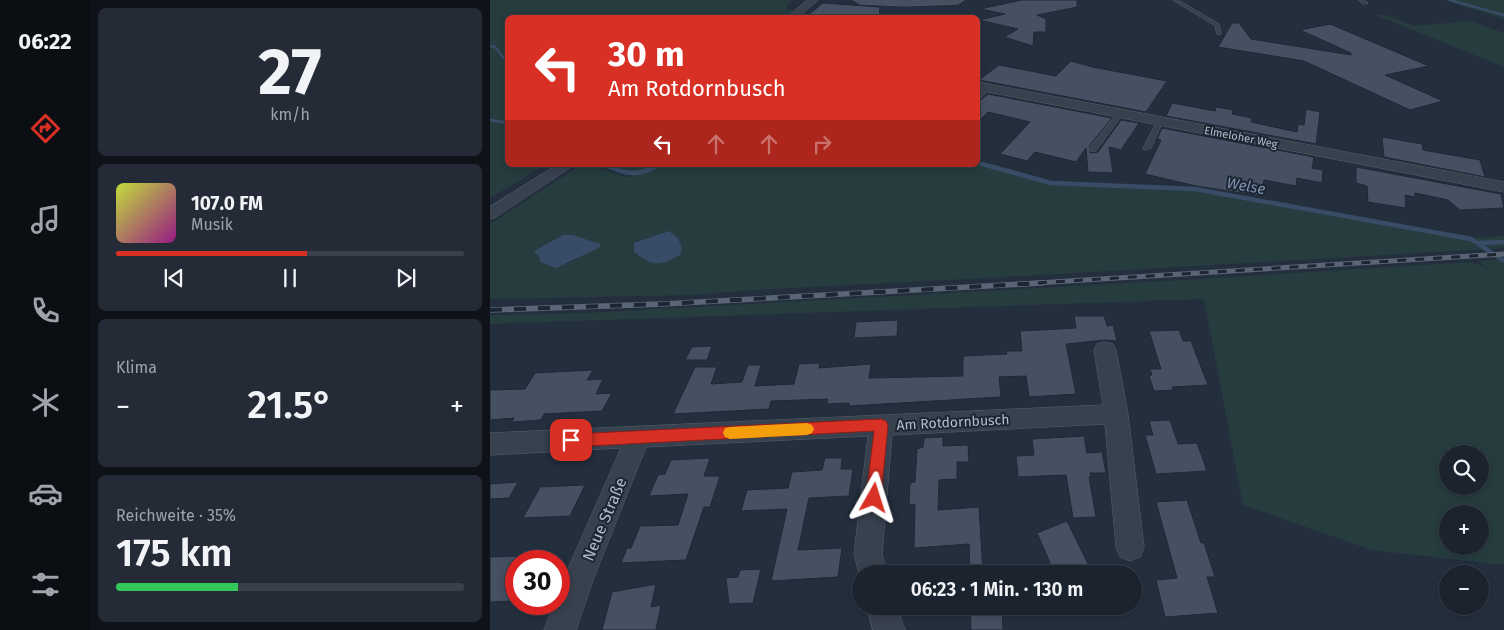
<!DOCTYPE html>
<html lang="de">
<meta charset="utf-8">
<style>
body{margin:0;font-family:"Fira Sans",sans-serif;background:#242b36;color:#f1f3f6;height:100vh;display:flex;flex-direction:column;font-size:19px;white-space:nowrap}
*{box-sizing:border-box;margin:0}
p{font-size:16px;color:#a0a4aa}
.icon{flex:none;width:28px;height:28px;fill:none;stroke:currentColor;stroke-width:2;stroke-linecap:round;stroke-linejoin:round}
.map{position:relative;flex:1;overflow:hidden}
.side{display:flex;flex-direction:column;gap:8px;padding:8px;background:#0f1319;width:400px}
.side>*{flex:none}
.banner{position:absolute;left:15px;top:15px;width:475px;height:152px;border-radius:8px;box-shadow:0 2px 8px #0003,0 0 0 1px #39404a;background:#d93025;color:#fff;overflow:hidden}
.controls{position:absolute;left:949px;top:445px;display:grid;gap:10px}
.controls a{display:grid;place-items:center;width:50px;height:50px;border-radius:50%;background:#1b232e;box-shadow:0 2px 8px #0003,0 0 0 1px #39404a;font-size:25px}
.speed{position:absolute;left:15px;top:550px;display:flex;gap:10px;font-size:25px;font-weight:700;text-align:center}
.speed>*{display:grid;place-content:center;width:65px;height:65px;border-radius:50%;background:#1b232e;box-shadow:0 2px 8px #0003,0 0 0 1px #39404a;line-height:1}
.speed .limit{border:8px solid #d22;background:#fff;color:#111}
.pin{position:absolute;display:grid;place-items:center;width:42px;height:42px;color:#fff;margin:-21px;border-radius:10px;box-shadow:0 2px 8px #0006}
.me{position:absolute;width:55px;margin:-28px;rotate:6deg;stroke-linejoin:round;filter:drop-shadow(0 0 4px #0008)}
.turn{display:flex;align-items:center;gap:18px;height:105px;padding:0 20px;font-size:22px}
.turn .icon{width:65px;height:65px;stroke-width:2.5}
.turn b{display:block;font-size:35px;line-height:42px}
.lanes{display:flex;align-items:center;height:48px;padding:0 20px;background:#0003;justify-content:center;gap:25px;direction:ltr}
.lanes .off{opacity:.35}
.big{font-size:38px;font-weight:600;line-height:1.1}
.side .card{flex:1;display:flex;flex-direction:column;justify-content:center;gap:8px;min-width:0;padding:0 18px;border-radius:8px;background:#242b36}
.side .dial{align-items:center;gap:0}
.dial b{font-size:65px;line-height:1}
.song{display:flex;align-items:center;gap:15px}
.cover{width:60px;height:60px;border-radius:8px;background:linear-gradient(135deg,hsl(70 70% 55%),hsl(310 70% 35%))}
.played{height:5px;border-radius:2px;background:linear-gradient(90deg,#d93025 55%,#39404a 55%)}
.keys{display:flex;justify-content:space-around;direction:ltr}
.heat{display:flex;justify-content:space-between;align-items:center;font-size:28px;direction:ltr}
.charge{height:8px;border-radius:4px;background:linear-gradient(90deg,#34c759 35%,#39404a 0)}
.trip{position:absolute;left:362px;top:565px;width:290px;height:50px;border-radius:25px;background:#1b232e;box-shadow:0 2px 8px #0003,0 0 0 1px #39404a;font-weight:600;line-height:50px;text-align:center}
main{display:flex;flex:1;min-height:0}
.dock{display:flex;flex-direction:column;width:90px;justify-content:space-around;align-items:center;background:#0b0e12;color:#a0a4aa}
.dock .icon{width:35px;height:35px}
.dock .selected{color:#d93025}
.dock b{font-size:22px;color:#f1f3f6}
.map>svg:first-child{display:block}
.green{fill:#263c3f;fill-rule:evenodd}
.water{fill:#394c67}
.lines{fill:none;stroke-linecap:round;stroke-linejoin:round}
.stream-far2{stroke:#394c67;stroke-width:2.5}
.stream-far1{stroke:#394c67;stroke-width:3}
.stream{stroke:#394c67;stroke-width:4.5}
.building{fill:#455162;stroke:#1f2835}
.lane-casing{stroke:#565f6c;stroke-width:1}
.street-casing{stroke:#565f6c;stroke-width:1}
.secondary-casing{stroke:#565f6c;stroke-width:1}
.lane{fill:#38414e;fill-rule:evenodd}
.street{fill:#38414e;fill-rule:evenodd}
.secondary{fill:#465061;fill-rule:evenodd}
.rail-far1-casing{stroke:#5a6575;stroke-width:5}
.rail-casing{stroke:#5a6575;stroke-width:5.5}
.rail-far1{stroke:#1d2633;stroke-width:3;stroke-dasharray:9;stroke-linecap:butt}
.rail{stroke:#1d2633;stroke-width:4;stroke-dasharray:12;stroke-linecap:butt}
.route{fill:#d93025;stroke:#8d1f18}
.slow{fill:#f59e0b}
.labels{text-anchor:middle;stroke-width:4;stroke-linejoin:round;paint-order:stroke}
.far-street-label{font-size:11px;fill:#b4bcc9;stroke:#1d2633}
.street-label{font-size:14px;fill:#b4bcc9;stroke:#1d2633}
.water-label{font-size:15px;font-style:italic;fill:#7c92b1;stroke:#1d2633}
.near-street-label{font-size:16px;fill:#b4bcc9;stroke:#1d2633}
</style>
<main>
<nav class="dock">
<b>06:22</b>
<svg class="icon selected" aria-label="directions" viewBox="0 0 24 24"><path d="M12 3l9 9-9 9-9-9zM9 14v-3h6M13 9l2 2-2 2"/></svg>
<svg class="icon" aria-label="music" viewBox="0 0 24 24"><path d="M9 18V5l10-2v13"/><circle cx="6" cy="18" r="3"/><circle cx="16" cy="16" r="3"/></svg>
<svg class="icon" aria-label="phone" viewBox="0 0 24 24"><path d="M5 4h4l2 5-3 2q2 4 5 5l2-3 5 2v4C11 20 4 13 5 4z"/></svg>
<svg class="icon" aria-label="climate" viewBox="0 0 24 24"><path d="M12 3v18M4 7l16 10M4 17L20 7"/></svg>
<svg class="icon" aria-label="car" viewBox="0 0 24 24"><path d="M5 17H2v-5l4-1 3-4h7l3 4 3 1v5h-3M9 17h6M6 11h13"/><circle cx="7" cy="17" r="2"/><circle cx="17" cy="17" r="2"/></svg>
<svg class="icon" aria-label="filters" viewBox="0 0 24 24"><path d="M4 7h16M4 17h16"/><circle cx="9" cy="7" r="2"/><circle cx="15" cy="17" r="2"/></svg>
</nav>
<section class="side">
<div class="card dial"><b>27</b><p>km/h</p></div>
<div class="card">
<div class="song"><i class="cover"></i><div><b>107.0 FM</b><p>Musik</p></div></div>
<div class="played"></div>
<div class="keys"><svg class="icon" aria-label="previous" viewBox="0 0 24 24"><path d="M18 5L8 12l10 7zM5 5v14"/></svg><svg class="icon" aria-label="pause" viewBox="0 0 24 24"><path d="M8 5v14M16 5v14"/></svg><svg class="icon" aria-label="next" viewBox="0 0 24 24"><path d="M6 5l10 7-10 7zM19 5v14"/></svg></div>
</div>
<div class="card"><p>Klima</p>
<div class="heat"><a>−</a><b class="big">21.5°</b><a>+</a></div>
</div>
<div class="card"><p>Reichweite · 35%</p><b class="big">175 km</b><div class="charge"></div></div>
</section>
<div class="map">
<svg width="1014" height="630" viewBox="0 0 1014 630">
<rect width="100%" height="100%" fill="#242f3e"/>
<path class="green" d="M0,0h302l-7,9 9,1 -10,8h-276v147h37l-55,33z
M953,0h61v19z
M886,15h9l29,11 56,-5 34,12v34z
M488,161l72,20 145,8 277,49 32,-2v12l-498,29 -234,12 -81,6 -201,4v-75l91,-59c23,0 31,12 54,12l-23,-12h366zM73,235h10l23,7 3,6 -33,16 -26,-6 -6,-7z
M1014,259v306l-132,-15 -129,-45 -39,-206 -714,25v-9l97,-2 596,-33 287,-18 19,6 -11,-7zM958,454h32v32h-32zM958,514h32v32h-32z"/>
<path class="water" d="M179,231l9,7 4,10 -2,7c-22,12 -27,11 -46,-3v-9z
M73,235h10l28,9 -2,4 -43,20 -16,-6v-4l-6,-7z"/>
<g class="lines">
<path class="stream-far2" d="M960,0l54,15
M0,46l5,1 13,16"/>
<path class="stream-far1" d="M0,120l18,3
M488,163l9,2"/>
<path class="stream" d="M492,164l69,19 144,6 276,50 33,22
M115,165c20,9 33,12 53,0
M990,243l24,-1"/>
</g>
<path class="building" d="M532,0h55v7l-40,8 9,4v13h-12l-1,14 -29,-9 14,-8 -39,-9 26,-6 -25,-5z
M333,3l57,4 -1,11h-70l3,-3h-4z
M742,23h7l12,16 100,16v-2l-51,-23 30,-6 99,42 -44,9 58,26 -33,9 -106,-49 -86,-14z
M581,61l21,6 75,14 -21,31 -167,-32 20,-15 57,11z
M498,94l124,24 -23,28 1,7 8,-1 23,-32 18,3 -18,27 -12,-3 4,26 -25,-1 -2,-24 -10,14 -41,-10 -8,9 -27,-7 30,-32 -42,-10 -10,10v-20z
M682,103l43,8 1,-4 17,3 -1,4 20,4 -1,4 46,10 1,-8 6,1 2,-16 14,3 -4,32 -150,-28z
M672,128l152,29 -2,11 11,2 -1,13 -25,-5 -1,8 -32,-6 -3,16 -65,-10 -51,-12 16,-34 -4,-1z
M892,137l40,7 1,6 57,10 5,17 -101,-20z
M866,167l145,27 3,14 -44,2 -12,-10 -33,-7v4l-10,-2 1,13 -38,-6 -1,-16 -11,-3z
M584,316h30l3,10 6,-1 4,16 -12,-1 -39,4 10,50 -47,3 -3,-21 -27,1 2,20 -152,9v-3l-22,1 1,-5 -57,2 -2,8 -96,5 22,-47h22l-6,17 31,-2 6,-17h13l-6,21 39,-2 5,-20 21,-1 -1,5 52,-4 -2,14 94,-2v-20l44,-2 -1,-3h16l-2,-20 56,-3z
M408,320l-1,16 -43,2 2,-16z
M689,330l4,11h8l17,44 -36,2 1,3 -19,1 -5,-15 3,-1 -2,-6h11l-12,-38z
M222,346l-5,14h-22l7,-13z
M103,370l-6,10 16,-1 -7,15 16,-1 -10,18 -58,3 -3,6 -29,2 2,-4 -24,2v-30l35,-1 10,-16z
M680,420l8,24 19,-1 10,28 -51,3 -11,-39h8l-4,-14z
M594,436l3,17 15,-1 4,21h-16l1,4h-2l7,40 -23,1 -7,-43 -48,2 -2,-21 18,-1 -2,-16z
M453,437v9l25,-1 1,17h-12v17l-18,1 -1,30 41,-3 4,66h-13l-1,-29 -55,4 1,-44 -6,1 1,-22 5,-1 2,-33 6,-2 1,-9z
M220,458l-6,18h16l-10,31h-6l-18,53 -65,3 6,-15h4l9,-22 38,-1 10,-31 -39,2 9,-21 7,-1 6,-14z
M335,458h17l-1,11h12l-4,27 -40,2 -11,52 44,-2 -4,29 -67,4 16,-72 -46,2 6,-21 41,-2 4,-16 30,-2z
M28,482l-9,16 -19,1v-15z
M95,485l-15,31 -47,2 17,-31z
M697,500l14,43h3l11,34h-8l11,36 -53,4 -9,-37 21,-2 -21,-76z
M577,521l26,53h-38l-18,-41z
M26,556v45l-26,1v-45z
M271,569l-8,34 -24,1 -3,-26 12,-1 2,-7z
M166,584l-5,23 10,-2 -5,25h-54l10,-38z
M480,606h17l1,4 14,-1 1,21h-32z"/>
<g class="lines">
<defs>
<path id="lane" d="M683,0h5l41,24 2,10h-4l-2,-8z
M869,0h5l4,3 -4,1z
M496,87l5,1 -11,11 -2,1v-5z
M628,113l5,1 -27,37h-6v-4z
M670,119l3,2 -12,27 -7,2 -1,-2 14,-27z"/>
<path id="street" d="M318,0h10l-21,18h-11z
M488,82l526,100v10l-526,-102z
M67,165h17l-78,52 -6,2v-12z
M615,342l8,2 3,6 12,64 16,133 -4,10 -10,4 -10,-4 -4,-10 -11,-123 -213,11 -10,119 5,20h-26v7l-7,-27 14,-118 -222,11 -53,133 -17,50h-32l10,-26h5v-12l4,-12 58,-132 -131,7v-22l613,-28 -9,-55 3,-6z
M377,606h30l8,24h-32z"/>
<path id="secondary" d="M364,0h110l-6,4 -53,2 -45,-2z"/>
</defs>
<use href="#lane" class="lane-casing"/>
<use href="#street" class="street-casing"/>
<use href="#secondary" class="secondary-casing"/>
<use href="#lane" class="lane"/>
<use href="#street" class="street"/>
<use href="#secondary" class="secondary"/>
<defs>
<path id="rail-far1" d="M530,284l484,-30"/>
<path id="rail" d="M0,310l173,-6 379,-21"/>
</defs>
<use href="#rail-far1" class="rail-far1-casing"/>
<use href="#rail" class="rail-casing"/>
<use href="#rail-far1" class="rail-far1"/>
<use href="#rail" class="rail"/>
</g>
<path class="route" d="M391,419l5,2 2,4 -7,73 -2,6 -5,2 -6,-2 -2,-6 8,-67 -303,16 -5,-2 -2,-5 2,-4 5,-2z"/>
<path class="slow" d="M317,423l5,2 2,4 -2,4 -5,2 -77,4 -5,-2 -2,-4 2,-5 5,-1z"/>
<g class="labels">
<g class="far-street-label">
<text transform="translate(751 137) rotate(11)" y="4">Elmeloher Weg</text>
</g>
<g class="street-label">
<text transform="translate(463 422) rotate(-3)" y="5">Am Rotdornbusch</text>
</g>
<g class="water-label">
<text transform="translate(756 186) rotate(10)" y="5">Welse</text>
</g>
<g class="near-street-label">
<text transform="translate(114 519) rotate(-67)" y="6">Neue Straße</text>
</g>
</g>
</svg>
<div class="controls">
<a><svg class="icon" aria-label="search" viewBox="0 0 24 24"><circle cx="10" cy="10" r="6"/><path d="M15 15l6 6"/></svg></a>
<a>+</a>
<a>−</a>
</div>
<div class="speed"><div class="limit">30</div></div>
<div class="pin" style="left:81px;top:440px;background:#d93025"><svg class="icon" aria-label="arrive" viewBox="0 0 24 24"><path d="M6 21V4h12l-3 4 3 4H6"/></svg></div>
<svg class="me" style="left:384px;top:498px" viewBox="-20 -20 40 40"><path d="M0-17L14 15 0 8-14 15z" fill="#d93025" stroke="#fff" stroke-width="4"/></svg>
<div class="trip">06:23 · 1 Min. · 130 m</div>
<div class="banner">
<div class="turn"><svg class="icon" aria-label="left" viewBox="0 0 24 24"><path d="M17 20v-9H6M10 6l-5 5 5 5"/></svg><div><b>30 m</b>Am Rotdornbusch</div></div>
<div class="lanes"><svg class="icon" aria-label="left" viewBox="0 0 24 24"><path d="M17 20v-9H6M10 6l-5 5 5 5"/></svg><svg class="icon off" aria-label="ahead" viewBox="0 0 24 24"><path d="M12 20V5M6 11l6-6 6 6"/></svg><svg class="icon off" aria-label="ahead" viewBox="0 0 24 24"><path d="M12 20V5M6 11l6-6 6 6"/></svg><svg class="icon off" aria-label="right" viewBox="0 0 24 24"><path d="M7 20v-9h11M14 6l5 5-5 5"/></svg></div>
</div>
</div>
</main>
